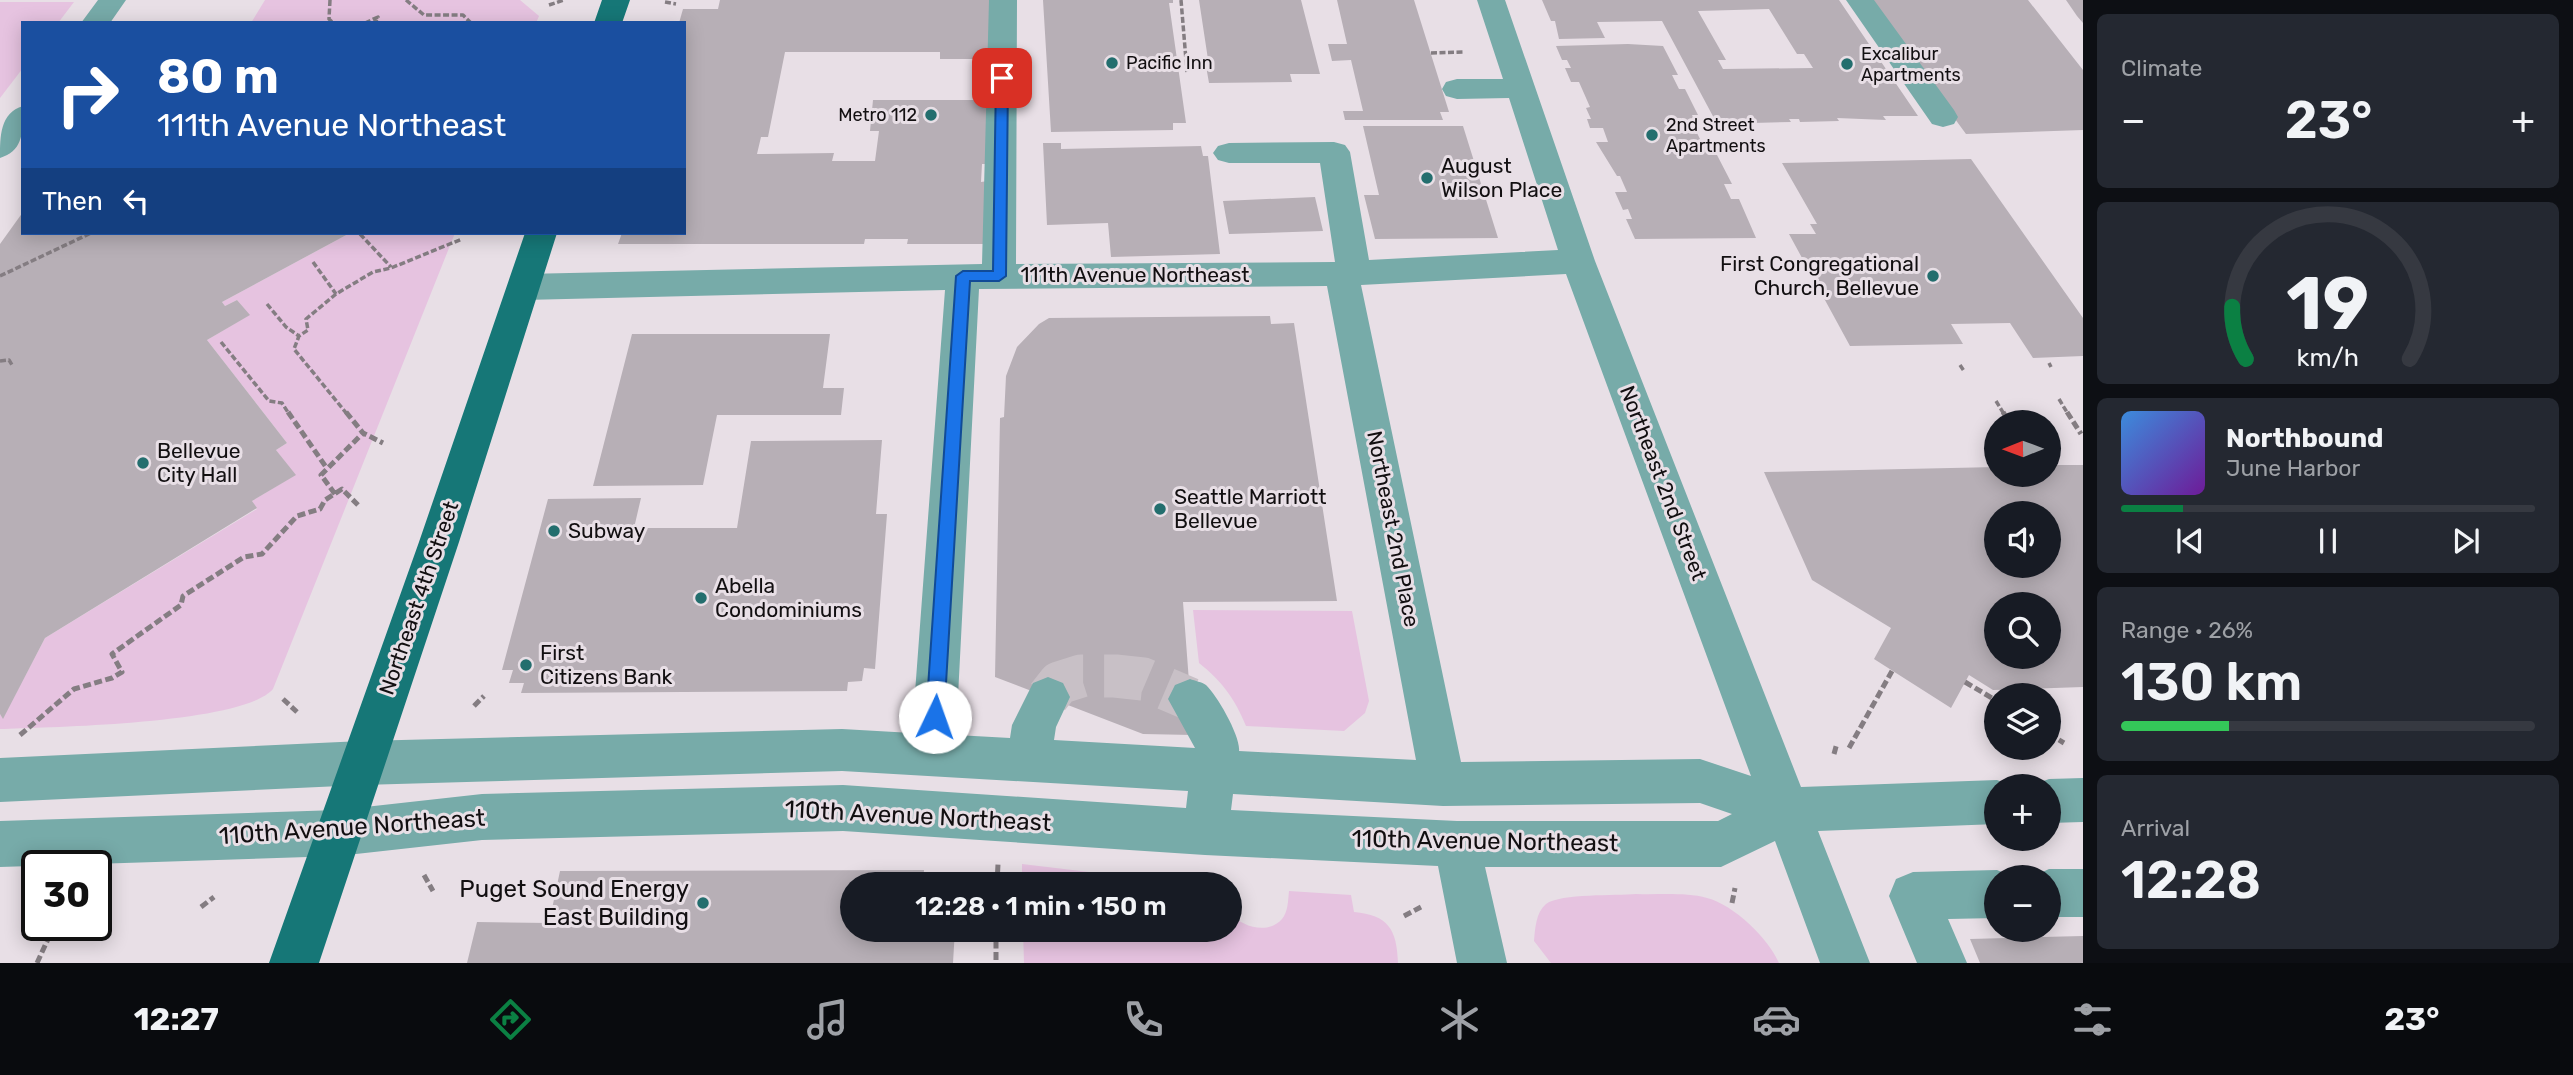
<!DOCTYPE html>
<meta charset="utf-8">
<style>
body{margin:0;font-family:Rubik,sans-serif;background:#242831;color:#f1f3f6;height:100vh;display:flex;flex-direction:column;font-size:26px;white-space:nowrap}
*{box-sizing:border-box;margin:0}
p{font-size:23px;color:#9ea1a6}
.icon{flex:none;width:38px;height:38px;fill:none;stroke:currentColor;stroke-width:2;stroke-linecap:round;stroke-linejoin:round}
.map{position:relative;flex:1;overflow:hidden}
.details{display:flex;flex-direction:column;gap:14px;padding:14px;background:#0d0f14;width:490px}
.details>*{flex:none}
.top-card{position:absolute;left:21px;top:21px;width:665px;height:214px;border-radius:0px;box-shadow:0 4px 18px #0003;background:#1a4fa0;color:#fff;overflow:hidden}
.needle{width:46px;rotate:269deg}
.controls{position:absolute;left:1984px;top:410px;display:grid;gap:14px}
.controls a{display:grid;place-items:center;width:77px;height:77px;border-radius:50%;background:#171b24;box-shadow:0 4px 18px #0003;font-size:35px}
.speed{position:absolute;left:21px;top:850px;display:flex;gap:14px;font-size:35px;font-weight:700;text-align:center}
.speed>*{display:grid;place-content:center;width:91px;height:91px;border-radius:50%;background:#171b24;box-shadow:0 4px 18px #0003;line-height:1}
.speed .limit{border:4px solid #111;border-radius:10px;background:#fff;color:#111}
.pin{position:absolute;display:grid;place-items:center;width:60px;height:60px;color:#fff;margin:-30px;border-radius:14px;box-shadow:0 4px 10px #0006}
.me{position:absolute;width:77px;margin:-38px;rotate:3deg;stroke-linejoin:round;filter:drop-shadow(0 0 5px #0008)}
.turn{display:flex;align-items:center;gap:24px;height:147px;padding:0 21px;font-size:32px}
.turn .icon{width:91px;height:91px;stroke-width:2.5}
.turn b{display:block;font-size:49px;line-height:60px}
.then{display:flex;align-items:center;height:66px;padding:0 21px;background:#0003;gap:14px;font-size:26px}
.big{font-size:52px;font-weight:600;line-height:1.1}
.details .tile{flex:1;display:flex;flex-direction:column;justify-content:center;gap:10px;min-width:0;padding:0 24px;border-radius:10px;background:#242831}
.details .dial{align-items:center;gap:0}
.dial svg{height:182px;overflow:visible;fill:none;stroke:#363941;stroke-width:7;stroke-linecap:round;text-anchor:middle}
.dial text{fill:#f1f3f6;stroke:none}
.song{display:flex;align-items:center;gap:21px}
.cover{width:84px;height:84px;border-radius:10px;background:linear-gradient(135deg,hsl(210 70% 55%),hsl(280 70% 35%))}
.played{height:7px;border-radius:4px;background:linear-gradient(90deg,#0b8043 15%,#363941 15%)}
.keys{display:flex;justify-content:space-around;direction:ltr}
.heat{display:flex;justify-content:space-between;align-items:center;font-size:38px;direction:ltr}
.charge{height:10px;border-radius:5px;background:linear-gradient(90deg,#34c759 26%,#363941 0)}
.trip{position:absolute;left:840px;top:872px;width:402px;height:70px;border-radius:35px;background:#171b24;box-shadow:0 4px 18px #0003;font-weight:600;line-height:70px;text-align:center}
.tab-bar{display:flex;height:112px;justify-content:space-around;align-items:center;background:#090b0e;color:#9ea1a6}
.tab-bar .icon{width:49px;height:49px}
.tab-bar .active{color:#0b8043}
.tab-bar b{font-size:32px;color:#f1f3f6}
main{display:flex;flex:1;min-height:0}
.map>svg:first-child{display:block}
.green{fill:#e6c3e0}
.building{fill:#b7afb6;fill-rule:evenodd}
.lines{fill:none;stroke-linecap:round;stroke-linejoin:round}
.minor-tunnel{stroke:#c8c0c6;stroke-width:43;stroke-dasharray:43 21;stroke-linecap:butt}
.path-far1{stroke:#847d82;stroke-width:3.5;stroke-dasharray:6 2.5;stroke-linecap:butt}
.path{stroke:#847d82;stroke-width:5;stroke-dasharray:8 3.5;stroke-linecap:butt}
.minor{fill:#77aba9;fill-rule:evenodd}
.major{fill:#167777;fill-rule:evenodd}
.route{fill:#1a73e8;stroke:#114b97;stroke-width:2}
.poi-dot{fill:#236e6e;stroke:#e8dfe6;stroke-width:2.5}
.labels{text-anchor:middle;stroke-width:6;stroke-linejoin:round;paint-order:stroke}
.far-poi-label{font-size:18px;fill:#120f11;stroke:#e8dfe6;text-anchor:start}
.poi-label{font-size:21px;fill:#120f11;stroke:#e8dfe6;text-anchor:start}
.street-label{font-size:21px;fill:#120f11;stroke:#e8dfe6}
.near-street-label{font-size:24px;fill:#120f11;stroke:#e8dfe6}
.near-poi-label{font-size:24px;fill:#120f11;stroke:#e8dfe6;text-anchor:end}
</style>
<main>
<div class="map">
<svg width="2083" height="963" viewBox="0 0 2083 963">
<rect width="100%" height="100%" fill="#e8dfe6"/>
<path class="green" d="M265,0h255l19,16 -3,7h-285z
M0,2h74l-16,21h-35v45l-23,30z
M350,233h105l-182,456c-30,35 -221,38 -273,40v-15l3,4 42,-80 212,-129 -5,-8 43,-26 -19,-25 11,-7 -80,-103 42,-25 -12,-15 -12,6 -3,-4z
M1193,610l159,1 17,90 -4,12 -21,18 -98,-5c-11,-27 -24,-45 -47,-63z
M1022,864l168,20h-168z
M1289,891l62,4 3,17c34,3 43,17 44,51h-374l-1,-34h207v-16c12,14 38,22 52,6 6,-7 6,-18 7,-28z
M1636,894c23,1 49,-2 71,4 27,7 61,40 72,65h-228l-17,-22c1,-12 2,-29 12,-37 15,-11 70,-8 90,-10z"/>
<path class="building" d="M720,0h272v59h-52v-7h-155l-17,85h-7l-4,17 77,-1 -2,8h43l4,-30h-9l3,-31h119l-3,64h-7l-1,18 7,-1 -2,63h-79l1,-5h-43l-1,5h-246l4,-11h62v-210h-5l4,-14h35z
M1043,0h130v3h-4l17,120h-13v7l-122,2z
M1199,0h102l19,74h-30l2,8 -83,1 -3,-17h3z
M1337,0h77l35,112h-9l3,8h-98l-2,-9h20l-12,-51 -19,1 -4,-17h19z
M1542,0h297l79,116h-35l3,4 -49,-2 2,3 -39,1 -1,-3h-10l2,3 -39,1 -2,-3h-35l-53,-99 -65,1 8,16 -46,1 -4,-18h-4zM1769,9l28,45h7l9,14 -90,1 -5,-9h8l-28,-49z
M1868,0h160l55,70v60l-117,4z
M2066,0h17v23l-6,-7z
M1628,44l35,2 15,29h-6l7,14h6l13,26h-6l6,12h-4l8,16h4l6,12h5l15,29h-8l7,15h8l17,39 -121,1 -9,-20h6l-4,-10 -5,1 -8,-18h12l-7,-16h-3l-21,-34h12l-5,-14h-13l-3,-9h4l-5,-11 4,-1 -11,-25h-8l-6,-14h6l-4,-8h-5l-6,-14z
M1363,126h100l35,112 -123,1 -11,-44h15z
M1043,143h18v6l140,-3 2,10h5l12,98 -109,3 -3,-34 -61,2z
M1971,159l112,159v38l-50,2 -23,-35 -59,1 12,20 -113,2 -61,-112h27l-6,-10h7l-35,-61z
M1315,197l8,34 -94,3 -6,-33z
M23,212v21h327l-128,69 3,4 12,-6 13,15 -43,25 80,103 -11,7 20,25 -44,26 5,7 -212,130 -42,81 -3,-5v-470z
M1270,316l1,8 23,-1 43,278 -154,1 10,133 -50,-1 -148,-57 5,-259 4,-1 2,-41 11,-29 22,-23 10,-6z
M632,334h198l-7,54h21l-3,27h-124l-14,70 -110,1z
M882,440l-6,74h11l-12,155 -11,-1 -2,13 -14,1 -1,9 -326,2 3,-10h-15l4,-13h-11l46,-171 93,-1 -7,30h103l14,-87z
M2049,465h34v222l-90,3 -24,-15 -18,33 -77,-49 17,-31 -79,-48 -48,-108 233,-5v7h52zM1997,513h52v52h-52zM1997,604h52v52h-52z
M924,870l-1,14h-71v45h103l-2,34h-486l10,-41 72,1 11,-52z
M2083,936v27h-103l-10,-24z"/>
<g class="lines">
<path class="minor-tunnel" d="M1048,697l11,-14 22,-7h34l28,3 47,20"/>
<path class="path-far1" d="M330,0l-1,19 4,4
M406,0l18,15h39l8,8
M1181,0l6,72
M665,2l11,2
M549,5l15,-5
M365,23l13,-6 -3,6
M1431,53l33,-1
M360,234l31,33
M313,262l23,32
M0,276l91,-43
M267,304l19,23 13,9
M221,342l48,59 13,2 7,11
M0,361l9,-1 3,5
M2049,363l2,4
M1960,365l4,6
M2059,399l9,15
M1996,401l8,13
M347,414l-53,-65 5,-13 9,-6 -2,-11 30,-25 37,-22 18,-4 71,-29"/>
<path class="path" d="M288,412l38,55
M346,412l17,21 20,10
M2003,412l6,10
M2067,412l14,22
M335,494l-14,-19 42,-42
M1965,682l32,19
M283,699l14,13
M474,706l10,-10
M2049,734l15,9
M20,735l54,-46 38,-11 10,-6 -10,-18 69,-49 2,-9 61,-39 18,-3 35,-38 23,-7 5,-9 17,-11 16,16
M1849,748l43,-77
M1834,754l3,-11
M424,875l9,16
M997,884l1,-20
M1732,903l3,-15
M201,907l13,-10
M1404,916l17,-9
M996,929v34
M37,963l17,-37"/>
<path class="minor" d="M98,0h28l-16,23h-29z
M989,0h28l-1,264 319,-2 -15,-99h-91l-11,-3 -5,-7 5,-7 11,-3 105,-1 11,3 5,7 19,108 189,-10 -49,-152 -52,1 -11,-3 -4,-7 4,-7 11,-3h46l-26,-79h28l90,261 206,526 196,-7 15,6h-15v38l-179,7 52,132h-50l-45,-122 -54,26h-236l22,96h-50l-19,-97 -233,-11 -362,-24 -361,9 -144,16 -338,11v-46l338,-11 144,-16 361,-9 343,23 2,-17 -346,-20 -480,14 -362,17v-44l362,-17 480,-12 70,4 33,-443 -421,10 -12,-4 -5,-9 5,-9 12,-4 458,-10zM1566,274l185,502 -51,-17 -239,3 -100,-477zM1327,286l89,474 -177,-9c2,-14 -22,-56 -33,-66 -4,-3 -11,-4 -16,-6l-15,6 -7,14 27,49 -141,-8 2,-13 14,-30 -7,-14 -15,-6 -15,6 -21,42 -2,13 -54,-3 23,-446zM1233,794l210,12 257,-3 32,11 -14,7h-261l-226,-11z
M1846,0h28l80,110 4,7 -4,7 -11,3 -11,-3z
M23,106c0,22 2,45 -23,52 0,-22 0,-45 23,-52z
M2083,778v44l-34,1v-37l-16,-1 16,-6z
M2049,869h34v48h-34v-40h-17z
M1997,870l16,7h-16v41l-49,1 19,44h-50l-28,-67 7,-17 17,-7z"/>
<path class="major" d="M602,0h28l-8,23h-28z
M525,233h32l-98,309 -140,421h-50l150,-421z"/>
</g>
<path class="route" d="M1002,74l6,4 -2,198 -7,5h-29l-26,436 -2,6 -7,2 -6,-2 -3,-6 30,-441 7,-5h30l3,-193z"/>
<g class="poi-dot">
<circle cx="1112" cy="63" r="7"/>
<circle cx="1847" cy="64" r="7"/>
<circle cx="931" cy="115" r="7"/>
<circle cx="1652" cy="135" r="7"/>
<circle cx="1427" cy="178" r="7"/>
<circle cx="1933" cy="276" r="7"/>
<circle cx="143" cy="463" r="7"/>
<circle cx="1160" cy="509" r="7"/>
<circle cx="554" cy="531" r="7"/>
<circle cx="701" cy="598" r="7"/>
<circle cx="526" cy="665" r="7"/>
<circle cx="703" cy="903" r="7"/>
</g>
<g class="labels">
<g class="far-poi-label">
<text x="1861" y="60">Excalibur<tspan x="1861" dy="21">Apartments</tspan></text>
<text x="1126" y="69">Pacific Inn</text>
<text x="917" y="121" text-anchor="end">Metro 112</text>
<text x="1666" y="131">2nd Street<tspan x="1666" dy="21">Apartments</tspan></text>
</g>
<g class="poi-label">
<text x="1441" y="173">August<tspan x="1441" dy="24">Wilson Place</tspan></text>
<text x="1919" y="271" text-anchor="end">First Congregational<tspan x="1919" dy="24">Church, Bellevue</tspan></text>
<text x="157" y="458">Bellevue<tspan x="157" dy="24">City Hall</tspan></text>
<text x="1174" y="504">Seattle Marriott<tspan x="1174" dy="24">Bellevue</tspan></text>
<text x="568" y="538">Subway</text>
<text x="715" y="593">Abella<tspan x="715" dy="24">Condominiums</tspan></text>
<text x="540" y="660">First<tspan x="540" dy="24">Citizens Bank</tspan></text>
</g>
<g class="street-label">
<text x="1135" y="282">111th Avenue Northeast</text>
<text transform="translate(1663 483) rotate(69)" y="7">Northeast 2nd Street</text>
<text transform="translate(1393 529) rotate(79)" y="7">Northeast 2nd Place</text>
<text transform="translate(419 598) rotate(-71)" y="7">Northeast 4th Street</text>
</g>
<g class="near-street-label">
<text transform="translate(918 816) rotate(3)" y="8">110th Avenue Northeast</text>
<text transform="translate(352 827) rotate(-4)" y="8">110th Avenue Northeast</text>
<text transform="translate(1485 841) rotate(1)" y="8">110th Avenue Northeast</text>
</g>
<g class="near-poi-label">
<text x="689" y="897">Puget Sound Energy<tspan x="689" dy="28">East Building</tspan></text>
</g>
</g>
</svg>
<div class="controls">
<a><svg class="needle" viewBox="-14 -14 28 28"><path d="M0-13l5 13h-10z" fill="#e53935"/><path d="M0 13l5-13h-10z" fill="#9ea1a6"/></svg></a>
<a><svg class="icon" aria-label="sound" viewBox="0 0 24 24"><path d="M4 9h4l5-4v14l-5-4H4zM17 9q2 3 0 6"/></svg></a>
<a><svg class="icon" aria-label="search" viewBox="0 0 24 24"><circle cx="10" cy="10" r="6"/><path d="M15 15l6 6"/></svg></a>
<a><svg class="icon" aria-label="layers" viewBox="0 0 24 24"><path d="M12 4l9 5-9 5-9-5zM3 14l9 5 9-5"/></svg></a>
<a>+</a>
<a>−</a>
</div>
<div class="speed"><div class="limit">30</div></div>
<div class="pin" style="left:1002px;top:78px;background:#d93025"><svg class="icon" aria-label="arrive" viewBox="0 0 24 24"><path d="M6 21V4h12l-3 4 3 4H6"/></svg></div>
<svg class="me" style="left:935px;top:717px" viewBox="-20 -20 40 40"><circle r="19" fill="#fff"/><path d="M0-13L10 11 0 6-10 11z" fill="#1a73e8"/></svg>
<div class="trip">12:28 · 1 min · 150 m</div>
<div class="top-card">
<div class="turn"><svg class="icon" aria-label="right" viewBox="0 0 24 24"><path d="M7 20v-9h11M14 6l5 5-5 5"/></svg><div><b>80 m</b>111th Avenue Northeast</div></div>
<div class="then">Then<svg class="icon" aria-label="left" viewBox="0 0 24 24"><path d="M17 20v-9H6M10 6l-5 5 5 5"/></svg></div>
</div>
</div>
<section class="details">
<div class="tile"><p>Climate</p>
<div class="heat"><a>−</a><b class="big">23°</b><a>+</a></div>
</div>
<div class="tile dial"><svg viewBox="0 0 100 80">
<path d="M14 69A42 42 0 1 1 86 69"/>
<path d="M14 69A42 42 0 0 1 8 46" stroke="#0b8043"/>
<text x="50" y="56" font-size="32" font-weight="700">19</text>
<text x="50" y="72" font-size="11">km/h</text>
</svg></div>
<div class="tile">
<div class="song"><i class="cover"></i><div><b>Northbound</b><p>June Harbor</p></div></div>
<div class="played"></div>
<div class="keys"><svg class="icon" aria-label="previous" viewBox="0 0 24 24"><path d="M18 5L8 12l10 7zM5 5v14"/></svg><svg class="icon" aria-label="pause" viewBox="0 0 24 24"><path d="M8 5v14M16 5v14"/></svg><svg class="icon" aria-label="next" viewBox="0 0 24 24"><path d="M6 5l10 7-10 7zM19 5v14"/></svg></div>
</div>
<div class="tile"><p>Range · 26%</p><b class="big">130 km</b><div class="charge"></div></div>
<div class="tile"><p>Arrival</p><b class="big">12:28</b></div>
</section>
</main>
<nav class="tab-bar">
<b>12:27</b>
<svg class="icon active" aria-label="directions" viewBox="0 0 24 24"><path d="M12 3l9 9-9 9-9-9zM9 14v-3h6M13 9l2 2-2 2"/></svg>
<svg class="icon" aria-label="music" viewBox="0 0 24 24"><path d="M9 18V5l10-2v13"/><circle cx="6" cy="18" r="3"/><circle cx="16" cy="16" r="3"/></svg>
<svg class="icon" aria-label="phone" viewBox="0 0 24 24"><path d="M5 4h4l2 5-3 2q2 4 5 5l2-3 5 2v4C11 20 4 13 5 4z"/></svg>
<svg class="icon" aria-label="climate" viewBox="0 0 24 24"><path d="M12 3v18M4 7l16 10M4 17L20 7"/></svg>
<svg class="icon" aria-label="car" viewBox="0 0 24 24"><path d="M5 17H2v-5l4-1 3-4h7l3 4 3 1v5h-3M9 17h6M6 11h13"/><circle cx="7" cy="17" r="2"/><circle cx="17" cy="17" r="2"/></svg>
<svg class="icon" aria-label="filters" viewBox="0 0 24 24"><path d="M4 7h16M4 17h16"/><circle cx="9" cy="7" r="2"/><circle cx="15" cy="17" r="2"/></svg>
<b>23°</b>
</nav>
